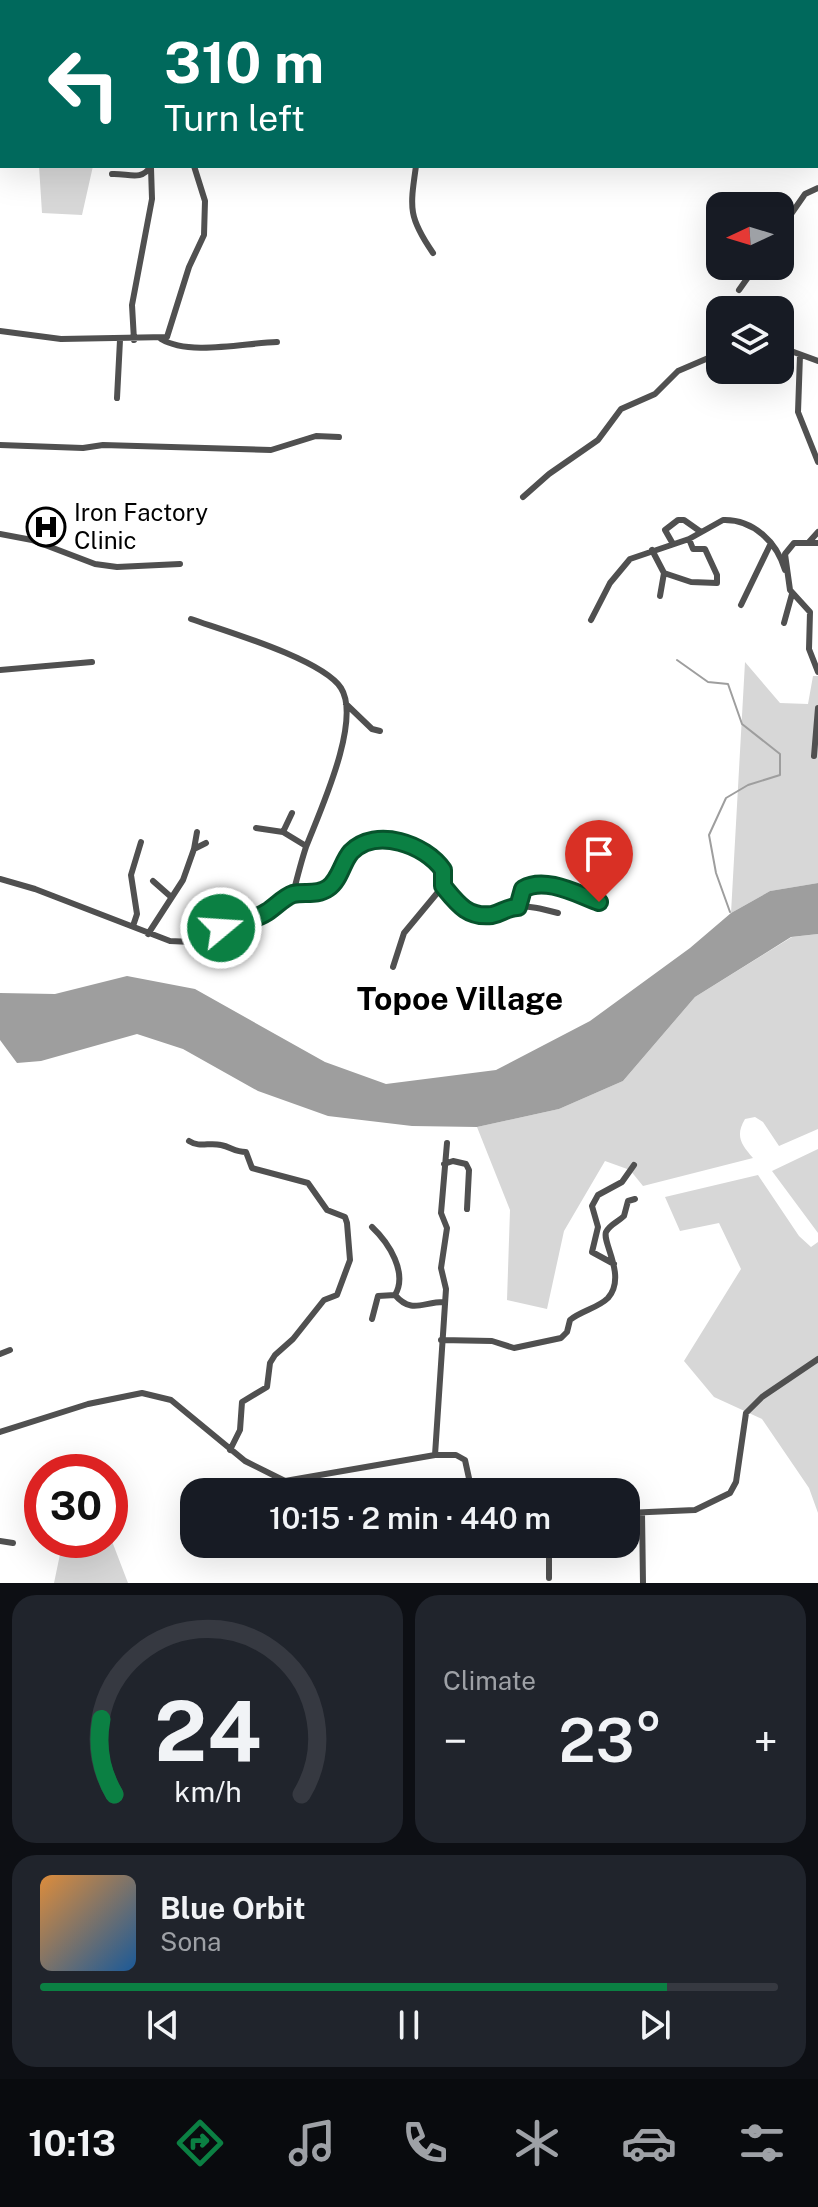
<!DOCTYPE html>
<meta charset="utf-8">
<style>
body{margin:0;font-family:"Public Sans",sans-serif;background:#20242c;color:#f1f3f6;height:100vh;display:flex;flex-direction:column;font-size:30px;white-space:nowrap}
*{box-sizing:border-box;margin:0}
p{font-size:26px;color:#9ea1a6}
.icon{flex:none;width:44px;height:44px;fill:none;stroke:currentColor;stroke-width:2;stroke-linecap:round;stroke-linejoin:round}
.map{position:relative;height:1583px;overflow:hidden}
.sheet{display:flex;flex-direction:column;gap:12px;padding:12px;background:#0d0f14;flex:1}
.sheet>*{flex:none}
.banner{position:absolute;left:0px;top:0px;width:818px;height:168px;box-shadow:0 8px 32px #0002;background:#00695c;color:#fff;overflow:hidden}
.needle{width:52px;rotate:266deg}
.buttons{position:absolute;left:706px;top:192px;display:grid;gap:16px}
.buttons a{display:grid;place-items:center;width:88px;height:88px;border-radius:16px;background:#171b24;box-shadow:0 8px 32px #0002;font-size:40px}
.speed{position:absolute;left:24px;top:1454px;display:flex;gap:16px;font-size:40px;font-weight:700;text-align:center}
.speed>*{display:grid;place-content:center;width:104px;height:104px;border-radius:50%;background:#171b24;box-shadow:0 8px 32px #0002;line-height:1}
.speed .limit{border:12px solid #d22;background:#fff;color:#111}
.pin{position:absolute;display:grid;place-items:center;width:68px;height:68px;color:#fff;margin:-82px -34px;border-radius:50% 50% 50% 0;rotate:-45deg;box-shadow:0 0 8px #0007}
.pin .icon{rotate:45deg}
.me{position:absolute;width:88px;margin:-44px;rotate:72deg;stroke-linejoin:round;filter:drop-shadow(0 0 6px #0008)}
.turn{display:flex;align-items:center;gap:28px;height:168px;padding:0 32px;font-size:36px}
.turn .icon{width:104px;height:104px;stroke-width:2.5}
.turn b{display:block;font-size:56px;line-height:68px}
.big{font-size:60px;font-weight:600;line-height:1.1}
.sheet .card{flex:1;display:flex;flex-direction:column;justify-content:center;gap:12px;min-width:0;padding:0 28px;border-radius:24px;background:#20242c}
.sheet .dial{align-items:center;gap:0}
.dial svg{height:208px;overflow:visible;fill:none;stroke:#363941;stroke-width:7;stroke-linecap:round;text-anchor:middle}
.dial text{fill:#f1f3f6;stroke:none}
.song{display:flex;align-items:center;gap:24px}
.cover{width:96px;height:96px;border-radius:12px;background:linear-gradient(135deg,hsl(30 70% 55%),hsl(210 70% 35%))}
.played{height:8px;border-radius:4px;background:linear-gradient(90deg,#0b8043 85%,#363941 85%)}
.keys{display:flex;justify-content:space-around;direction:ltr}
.heat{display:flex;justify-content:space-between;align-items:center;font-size:44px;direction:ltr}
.sheet .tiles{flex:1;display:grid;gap:12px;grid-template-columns:1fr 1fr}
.card:last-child{grid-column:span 2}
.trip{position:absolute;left:180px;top:1478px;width:460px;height:80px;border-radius:24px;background:#171b24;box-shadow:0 8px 32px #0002;font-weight:600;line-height:80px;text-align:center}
.dock{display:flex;height:128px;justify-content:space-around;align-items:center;background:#090b0e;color:#9ea1a6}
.dock .icon{width:56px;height:56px}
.dock .active{color:#0b8043}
.dock b{font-size:36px;color:#f1f3f6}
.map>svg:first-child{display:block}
.green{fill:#d7d7d7}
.water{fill:#9e9e9e}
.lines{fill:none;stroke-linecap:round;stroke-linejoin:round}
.stream{stroke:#9e9e9e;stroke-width:2}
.primary-casing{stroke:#dbdbdb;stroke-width:12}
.minor{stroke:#505050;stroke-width:6}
.primary{stroke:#000;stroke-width:10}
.route-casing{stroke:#07532c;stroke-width:20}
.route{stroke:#0b8043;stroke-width:14}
.labels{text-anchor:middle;stroke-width:8;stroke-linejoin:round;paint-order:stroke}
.poi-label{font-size:24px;fill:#000;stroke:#fff;text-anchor:start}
.district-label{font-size:32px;font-weight:bold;fill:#000;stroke:#fff}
</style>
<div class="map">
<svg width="818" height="1583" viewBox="0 0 818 1583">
<rect width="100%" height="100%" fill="#fff"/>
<path class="green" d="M39,166h54l-11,49 -40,-2z
M745,662l35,41 28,1 5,-28h5v207l-48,8 -39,22z
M818,934v195l-39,17 -16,-24 -8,-5 -10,2c-10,17 -4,25 8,39l-110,28 -13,-16 -25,-9 -41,70 -17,78 -40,-9 3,-90 -33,-83 82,-18 64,-28 72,-84 97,-60z
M818,1149v84l-46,-62z
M758,1175l41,61 12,11 7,-5v271l-9,-25 -47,-69 -48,-22 -30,-36 57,-92 -22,-46 -39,8 -15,-34z
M110,1536l18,47h-74l9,-43h47z"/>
<path class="water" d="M818,883v51l-27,3 -96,60 -72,84 -64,28 -82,18 -65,-1 -84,-10 -70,-25 -75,-42 -46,-15 -96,27 -24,2 -17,-23v-47l55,1 72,-18 68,13 130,73 61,22 110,-14 94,-49 100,-73 41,-35 39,-22z"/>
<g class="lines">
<path class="stream" d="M677,660l31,22 20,2 14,40 38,30v21l-32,10 -22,13 -17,37 7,38 14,39"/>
<defs>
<path id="primary" d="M6,2v-2
M0,121l2,-36"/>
</defs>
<use href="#primary" class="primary-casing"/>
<path class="minor" d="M369,0l10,2
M656,0v2
M770,0l2,2
M138,2l1,-2
M708,2l3,-2
M816,4l2,-1
M816,51l2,3
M416,166c-6,42 -8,51 17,87
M112,174c16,-1 29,8 39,-8
M780,230l25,-36 13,-6
M739,290l17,-24
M0,331l61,8 106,-2 22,-70 15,-32 1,-34 -11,-35
M161,339c28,17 83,4 116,3
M134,340l-2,-35 20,-106 -1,-31
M780,347l38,14
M800,355l-2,57 20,50
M117,398l3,-58
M0,445l83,3 20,-3 168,5 45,-14 23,1
M523,497l26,-23 49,-34 23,-31 34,-15 23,-23 42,-18
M0,534l32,6 63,24 22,3 63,-3
M809,542l9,-10
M818,543h-24l-9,11 5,36 20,22 -1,37 9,23
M673,544l-8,-14 13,-10h6l17,12
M652,550l12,23 -4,23
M664,573l27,9 26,1v-8l-12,-26h-12l-4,-10
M741,605l30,-62
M191,619c34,12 131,40 150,69 21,33 -22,125 -35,159 -5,15 -9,31 -13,47
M591,620l19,-37 20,-24 59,-20 34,-19c30,-1 54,22 62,50
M784,623l8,-29
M0,670l92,-8
M346,704l26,25 8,2
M814,756l4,-48
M256,828l27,4 23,14
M283,832l9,-19
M194,849l3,-17
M0,879l35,10 135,52 22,1 75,-29 26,-19 33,-4 8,-8 19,-32 18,-8 14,-1 33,6 19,14 8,13 -2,12 -39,47 -11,34
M153,881l17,15
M443,886c6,7 13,19 21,25 17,11 33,-2 49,-4 15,-2 30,2 45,6
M518,907l5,-18c22,-13 54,5 76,13
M133,926l4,-12 -6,-39 10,-33
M148,934l35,-54 11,-31 12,-6
M189,1141c11,7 20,1 32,4 10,2 14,7 25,7l6,16 56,15 19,27 18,7 2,6 3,37 -13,35 -13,5 -31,39 -18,16 -5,8 -3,24 -25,15 -2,28 -10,20
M444,1164l9,-3 13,3 3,6 -2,39
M372,1227c17,16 36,46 23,68
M614,1264l-22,-12 6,-25 -6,-21 6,-11 24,-13 12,-17
M372,1319l6,-23 17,-1c17,20 29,6 50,7
M441,1340l51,1 22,7 47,-10 6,-6 3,-12c11,-9 28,-12 38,-22 19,-22 -6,-55 -2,-66 4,-8 12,-10 18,-16l4,-15 7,-2
M0,1354l10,-4
M0,1432l88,-28 54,-11 29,7 74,61 40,20 150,-26h21l9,5 7,32
M435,1455l11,-166 -5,-21 6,-40 -6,-15 6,-70
M626,1513l69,-3 35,-17 6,-11 10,-69 16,-16 56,-38
M642,1513l1,70
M0,1541l13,2
M549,1578v-34"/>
<use href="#primary" class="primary"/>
</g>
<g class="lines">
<defs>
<path id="route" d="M221,928c16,-5 32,-7 46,-16 8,-5 17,-15 26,-18 11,-3 24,2 35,-6 12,-8 14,-26 23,-36 25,-25 74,-8 92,18v16c14,17 24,32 49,29 10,-2 15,-8 26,-8l5,-18c22,-13 54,5 76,13"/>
</defs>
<use href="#route" class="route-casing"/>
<use href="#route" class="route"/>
</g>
<defs>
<symbol id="hospital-ring" viewBox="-11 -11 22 22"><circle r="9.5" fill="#fff" stroke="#000" stroke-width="1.5"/><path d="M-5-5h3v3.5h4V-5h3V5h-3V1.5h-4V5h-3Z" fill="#000"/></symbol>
</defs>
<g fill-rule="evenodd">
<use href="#hospital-ring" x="24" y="505" width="44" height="44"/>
</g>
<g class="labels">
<g class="poi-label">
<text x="74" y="521">Iron Factory<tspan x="74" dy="28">Clinic</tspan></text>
</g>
<g class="district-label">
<text x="460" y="1010">Topoe Village</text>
</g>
</g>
</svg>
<div class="buttons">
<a><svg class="needle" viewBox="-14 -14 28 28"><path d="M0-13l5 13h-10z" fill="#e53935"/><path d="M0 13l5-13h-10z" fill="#9ea1a6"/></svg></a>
<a><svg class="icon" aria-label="layers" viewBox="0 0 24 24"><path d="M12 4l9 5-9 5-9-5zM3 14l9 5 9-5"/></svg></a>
</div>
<div class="speed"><div class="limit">30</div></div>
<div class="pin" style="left:599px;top:902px;background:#d93025"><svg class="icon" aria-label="arrive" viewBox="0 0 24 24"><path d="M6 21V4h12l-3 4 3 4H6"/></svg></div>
<svg class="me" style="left:221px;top:928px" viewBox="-20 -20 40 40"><circle r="17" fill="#0b8043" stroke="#fff" stroke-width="3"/><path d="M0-11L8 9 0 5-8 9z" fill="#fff"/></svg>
<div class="trip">10:15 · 2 min · 440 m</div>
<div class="banner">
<div class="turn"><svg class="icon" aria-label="left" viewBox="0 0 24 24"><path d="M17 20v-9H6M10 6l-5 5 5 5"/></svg><div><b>310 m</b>Turn left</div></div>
</div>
</div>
<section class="sheet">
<div class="tiles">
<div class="card dial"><svg viewBox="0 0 100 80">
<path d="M14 69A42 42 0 1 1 86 69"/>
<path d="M14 69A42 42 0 0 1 9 40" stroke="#0b8043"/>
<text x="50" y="56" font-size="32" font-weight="700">24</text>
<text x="50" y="72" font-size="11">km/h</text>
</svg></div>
<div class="card"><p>Climate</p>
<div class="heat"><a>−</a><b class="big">23°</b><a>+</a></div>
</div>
<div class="card">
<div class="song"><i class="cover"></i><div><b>Blue Orbit</b><p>Sona</p></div></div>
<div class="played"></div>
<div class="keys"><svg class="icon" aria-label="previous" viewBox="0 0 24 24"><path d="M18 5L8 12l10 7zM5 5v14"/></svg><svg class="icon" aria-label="pause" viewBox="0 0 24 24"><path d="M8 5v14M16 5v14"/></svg><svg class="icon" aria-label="next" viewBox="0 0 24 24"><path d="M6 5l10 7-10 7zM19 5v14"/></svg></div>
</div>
</div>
</section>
<nav class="dock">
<b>10:13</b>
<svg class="icon active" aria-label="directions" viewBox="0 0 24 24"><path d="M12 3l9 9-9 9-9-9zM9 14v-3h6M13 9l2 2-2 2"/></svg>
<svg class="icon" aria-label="music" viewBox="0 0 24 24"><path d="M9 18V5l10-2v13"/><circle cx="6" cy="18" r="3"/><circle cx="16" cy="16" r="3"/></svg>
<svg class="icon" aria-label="phone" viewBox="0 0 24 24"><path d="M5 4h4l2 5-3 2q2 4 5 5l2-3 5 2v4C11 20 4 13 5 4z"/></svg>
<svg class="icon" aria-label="climate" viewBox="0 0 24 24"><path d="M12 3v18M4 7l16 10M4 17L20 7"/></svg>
<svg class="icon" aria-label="car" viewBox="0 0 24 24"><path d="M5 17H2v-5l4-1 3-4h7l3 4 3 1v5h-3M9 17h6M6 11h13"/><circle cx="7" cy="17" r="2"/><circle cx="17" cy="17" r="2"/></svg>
<svg class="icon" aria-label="filters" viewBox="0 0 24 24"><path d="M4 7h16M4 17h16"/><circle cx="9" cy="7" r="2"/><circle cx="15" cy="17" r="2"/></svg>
</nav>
